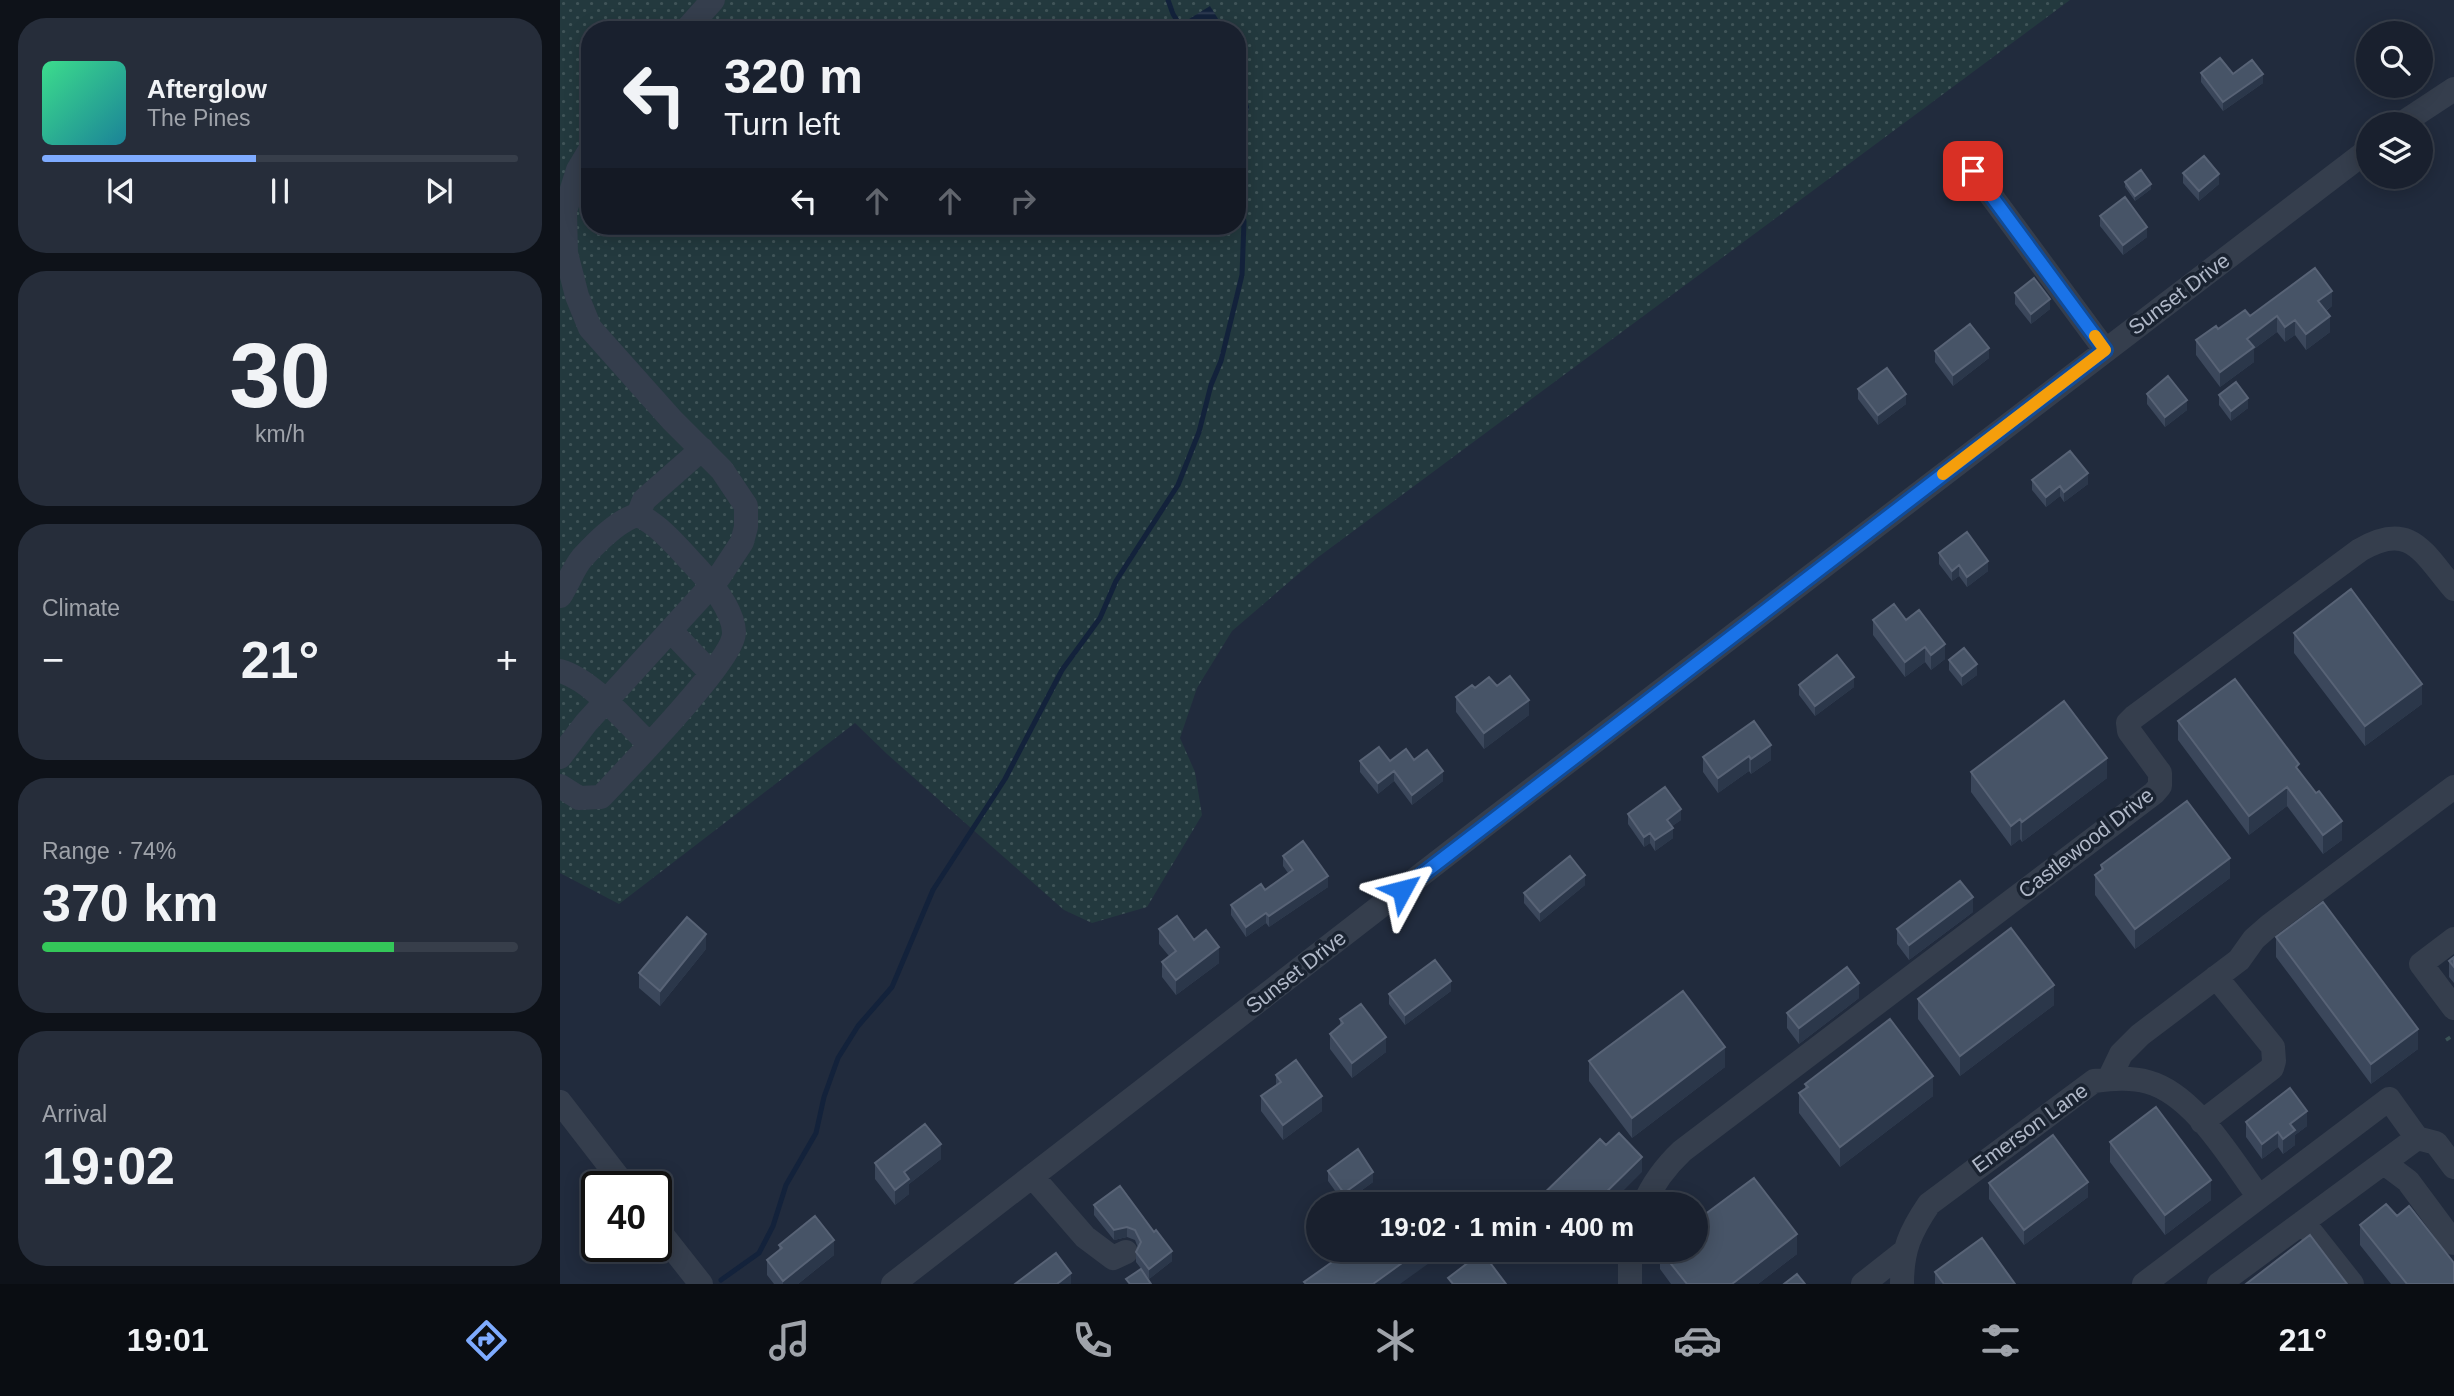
<!DOCTYPE html>
<meta charset="utf-8">
<style>
body{margin:0;font-family:Helvetica,sans-serif;background:#262d3a;color:#f1f3f6;height:100vh;display:flex;flex-direction:column;font-size:26px;white-space:nowrap}
*{box-sizing:border-box;margin:0}
p{font-size:23px;color:#9fa3aa}
.icon{flex:none;width:38px;height:38px;fill:none;stroke:currentColor;stroke-width:2;stroke-linecap:round;stroke-linejoin:round}
.map{position:relative;flex:1;overflow:hidden}
.drawer{display:flex;flex-direction:column;gap:18px;padding:18px;background:#0e1219;width:560px}
.drawer>*{flex:none}
.guide{position:absolute;left:21px;top:21px;width:665px;height:214px;border-radius:28px;box-shadow:0 4px 18px #0003,0 0 0 2px #373e4a;background:#19202e;color:#f1f3f6;overflow:hidden}
.fabs{position:absolute;left:1796px;top:21px;display:grid;gap:14px}
.fabs a{display:grid;place-items:center;width:77px;height:77px;border-radius:50%;background:#19202e;box-shadow:0 4px 18px #0003,0 0 0 2px #373e4a;font-size:35px}
.speed{position:absolute;left:21px;top:1171px;display:flex;gap:14px;font-size:35px;font-weight:700;text-align:center}
.speed>*{display:grid;place-content:center;width:91px;height:91px;border-radius:50%;background:#19202e;box-shadow:0 4px 18px #0003,0 0 0 2px #373e4a;line-height:1}
.speed .limit{border:4px solid #111;border-radius:10px;background:#fff;color:#111}
.pin{position:absolute;display:grid;place-items:center;width:60px;height:60px;color:#fff;margin:-30px;border-radius:14px;box-shadow:0 4px 10px #0006}
.me{position:absolute;width:77px;margin:-38px;rotate:52deg;stroke-linejoin:round;filter:drop-shadow(0 0 5px #0008)}
.turn{display:flex;align-items:center;gap:24px;height:147px;padding:0 28px;font-size:32px}
.turn .icon{width:91px;height:91px;stroke-width:2.5}
.turn b{display:block;font-size:49px;line-height:60px}
.lanes{display:flex;align-items:center;height:66px;padding:0 28px;background:#0003;justify-content:center;gap:35px;direction:ltr}
.lanes .off{opacity:.35}
.big{font-size:52px;font-weight:800;line-height:1.1}
.drawer .widget{flex:1;display:flex;flex-direction:column;justify-content:center;gap:10px;min-width:0;padding:0 24px;border-radius:28px;background:#262d3a}
.drawer .dial{align-items:center;gap:0}
.dial b{font-size:91px;line-height:1}
.song{display:flex;align-items:center;gap:21px}
.cover{width:84px;height:84px;border-radius:10px;background:linear-gradient(135deg,hsl(150 70% 55%),hsl(190 70% 35%))}
.played{height:7px;border-radius:4px;background:linear-gradient(90deg,#7eabff 45%,#373e4a 45%)}
.keys{display:flex;justify-content:space-around;direction:ltr}
.heat{display:flex;justify-content:space-between;align-items:center;font-size:38px;direction:ltr}
.charge{height:10px;border-radius:5px;background:linear-gradient(90deg,#34c759 74%,#373e4a 0)}
.trip{position:absolute;left:746px;top:1192px;width:402px;height:70px;border-radius:35px;background:#19202e;box-shadow:0 4px 18px #0003,0 0 0 2px #373e4a;font-weight:800;line-height:70px;text-align:center}
.tabs{display:flex;height:112px;justify-content:space-around;align-items:center;background:#0a0d12;color:#9fa3aa}
.tabs .icon{width:49px;height:49px}
.tabs .active{color:#7eabff}
.tabs b{font-size:32px;color:#f1f3f6}
main{display:flex;flex:1;min-height:0}
.map>svg:first-child{display:block}
.grass{fill:url(#grass-dots);fill-rule:evenodd}
.water{fill:url(#water-rules)}
.lines{fill:none;stroke-linecap:round;stroke-linejoin:round}
.stream{stroke:#13223b;stroke-width:5}
.path{stroke:#3b5356;stroke-width:3.5;stroke-dasharray:5 5;stroke-linecap:butt}
.minor{stroke:#353e4d;stroke-width:24}
.wall{fill:#3b475b}
.shaded-wall{fill:#2b374a}
.building{fill:#475467;stroke:#586376;stroke-width:2}
.route-casing{stroke:#114b97;stroke-width:18}
.route{stroke:#1a73e8;stroke-width:12}
.slow{stroke:#f59e0b;stroke-width:12}
.labels{text-anchor:middle;stroke-width:7;stroke-linejoin:round;paint-order:stroke}
.street-label{font-size:21px;fill:#b0b8c8;stroke:#1a2331}
</style>
<main>
<section class="drawer">
<div class="widget">
<div class="song"><i class="cover"></i><div><b>Afterglow</b><p>The Pines</p></div></div>
<div class="played"></div>
<div class="keys"><svg class="icon" aria-label="previous" viewBox="0 0 24 24"><path d="M18 5L8 12l10 7zM5 5v14"/></svg><svg class="icon" aria-label="pause" viewBox="0 0 24 24"><path d="M8 5v14M16 5v14"/></svg><svg class="icon" aria-label="next" viewBox="0 0 24 24"><path d="M6 5l10 7-10 7zM19 5v14"/></svg></div>
</div>
<div class="widget dial"><b>30</b><p>km/h</p></div>
<div class="widget"><p>Climate</p>
<div class="heat"><a>−</a><b class="big">21°</b><a>+</a></div>
</div>
<div class="widget"><p>Range · 74%</p><b class="big">370 km</b><div class="charge"></div></div>
<div class="widget"><p>Arrival</p><b class="big">19:02</b></div>
</section>
<div class="map">
<svg width="1894" height="1284" viewBox="0 0 1894 1284">
<defs>
<pattern id="grass-dots" width="8" height="8" patternUnits="userSpaceOnUse" patternTransform="scale(1.75)"><rect width="8" height="8" fill="#23393e"/><path d="M2 2h.1M6 6h.1" fill="none" stroke="#405458" stroke-width="1.8" stroke-linecap="round"/></pattern>
<pattern id="water-rules" width="6" height="5" patternUnits="userSpaceOnUse" patternTransform="scale(1.75)"><rect width="6" height="5" fill="#13223b"/><path d="M0 2.5h6" fill="none" stroke="#334056"/></pattern>
</defs>
<rect width="100%" height="100%" fill="#212b3d"/>
<path class="grass" d="M0,0h1510l-753,558 -85,73 -35,57 -17,50 15,34 7,43 -55,92 -55,16 -28,-13 -177,-156 -32,-31 -236,181 -59,-31zM30,30h647v196h-647z"/>
<path class="water" d="M650,6l15,24h-49l5,-6z
M677,67l12,40 -4,25 -8,8z"/>
<g class="lines">
<path class="stream" d="M608,0l5,14 10,16
M161,1280l38,-27 14,-27 13,-41 30,-52 8,-36 14,-39 20,-32 34,-39 41,-97 72,-111 57,-109 38,-52 16,-37 62,-96 21,-53 12,-47 10,-24 21,-86 2,-53 -7,-42"/>
<path class="path" d="M1886,1040l8,-5"/>
<path class="minor" d="M126,30l27,-30
M1841,124l53,-35
M1413,171l132,179
M78,515l6,-15 58,-51
M0,596c8,-12 13,-27 22,-38 13,-14 37,-39 56,-43 23,11 41,34 59,53 14,15 36,42 37,64 1,27 -110,140 -133,165l-22,1 -19,-12
M111,631l40,42
M0,671c32,9 65,50 89,73
M0,757l26,-34 133,-146 23,-35 4,-15v-21l-24,-36 -50,-50 -82,-92 -13,-32 -11,-43 -1,-42 13,-41 12,-20
M1894,939l-33,25 33,44
M1549,1079l12,-25 19,-19 99,-75 15,-21 16,-14 184,-138
M0,1102l65,84
M1642,1122l70,-54 2,-7 -1,-14 -57,-70
M1857,1138l19,5 18,24
M1824,1163l24,18 46,62
M472,1176l53,61 28,21 13,-6
M1084,1204c9,-21 21,-37 38,-53l472,-358 6,-7v-13l-31,-42 -1,-8 6,-6 226,-167c51,-30 63,3 94,39
M1743,1222l49,62
M96,1227l45,57
M333,1284l595,-461 880,-673
M1070,1284v-34
M1303,1284l42,-33
M1342,1284c0,-34 8,-52 27,-80l165,-123c18,-2 36,-4 54,1 47,13 83,78 111,115
M1584,1284l245,-185 28,39 -198,146"/>
</g>
<path class="wall" d="M1641,73l62,10 -40,28 -22,-29z
M1623,173l36,11 -20,17 -16,-18z
M1565,182l26,7 -16,12 -10,-14z
M1540,216l47,21 -24,18 -23,-29z
M1455,293l35,16 -19,15 -16,-20z
M1772,306l-6,5 4,21 -24,18 -11,-15 -10,7 -8,-10 -23,17v13l-34,25 -24,-32v-15l22,-11 32,-13z
M1375,351l54,7 -36,28 -18,-24z
M1298,389l48,15 -28,21 -20,-26z
M1587,394l40,16 -22,17 -18,-23z
M1659,395l29,13 -17,13 -12,-16z
M1472,480l56,4 -24,18 -4,-6 -14,11 -14,-17z
M1379,553l49,18 -21,16 -8,-11 -7,5 -13,-17z
M1313,620h33l39,39 -14,11 -6,-8 -20,15 -32,-42z
M1734,633l128,71 -57,42 -71,-93z
M1389,660l28,15 -15,11 -13,-16z
M1239,685l55,2 -39,29 -16,-21z
M937,686l32,29 -45,34 -28,-37v-15l19,-9z
M1194,721l17,39 -20,14 -2,-3 -31,22 -15,-21v-15z
M1618,721l121,50 43,69 -19,14 -36,-48 -38,29 -71,-95z
M854,760l29,21 -31,24 -18,-24 -16,13 -18,-22v-11z
M1411,772l136,6 -85,64 -2,-3 -9,7 -40,-54z
M1068,814l53,6 -9,6 1,12 -18,13 -5,-8 -6,4 -16,-23z
M723,856l45,31 -59,40 -3,-4 -20,14 -15,-22v-10l34,-15 23,-17 -5,-7z
M1541,865l129,13 -95,71 -40,-54v-20l6,-4z
M1025,885l-45,37 -16,-19v-10z
M1413,912l-64,48 -12,-16v-15z
M599,929l35,11 25,23 -43,32 -14,-18v-15l7,-6 -10,-12z
M1716,937l142,112 -47,35 -95,-127z
M146,949l-46,57 -21,-18v-15z
M1894,957v26l-5,-6v-16z
M891,991l-46,34 -16,-21v-10z
M1299,998l-60,46 -12,-16v-15z
M1358,999l136,6 -94,71 -42,-57z
M780,1019l46,33 -34,26 -22,-29v-15l10,-9z
M1029,1061l136,6 -93,71 -43,-57z
M716,1075l46,36 -39,29 -22,-29v-15l15,-11z
M1245,1084l128,12 -93,71 -41,-54v-20l6,-4z
M1686,1122l61,4 -12,9v10l-12,9 -5,-7 -16,12 -16,-22z
M1550,1142l101,58 -46,35 -55,-73z
M381,1159l-32,25v10l-14,11 -20,-26v-16z
M768,1171l45,11 -29,21 -16,-22z
M1429,1183l99,14 -64,48 -35,-46z
M560,1186l52,75 -23,18 -13,-17v-10l2,-4 -3,-8 -8,-3 -13,3 -20,-25v-10z
M1800,1225l94,59h-63l-31,-39z
M219,1245l55,10 -36,29h-24l-7,-9v-15l12,-9z
M1100,1250l137,4 -39,30h-87l-11,-15z
M1375,1272l80,12h-80z"/>
<path class="shaded-wall" d="M1703,74v9l-40,28v-9z
M1659,174v10l-20,17v-10z
M1591,184v5l-16,12v-5z
M1587,227v10l-24,18v-10z
M1772,291v15l-14,10v-15z
M1490,299v10l-19,15v-10z
M1717,316v16l-23,17v13l-34,25v-15l27,-33z
M1770,316v16l-24,18v-16z
M1735,320v15l-10,7v-15z
M1429,348v10l-36,28v-11z
M1346,394v10l-28,21v-10z
M1688,398v10l-17,13v-10z
M1627,400v10l-22,17v-10z
M1528,473v11l-24,18v-10z
M1500,486v10l-14,11v-10z
M1428,561v10l-21,16v-10z
M1399,565v11l-7,5v-10z
M1385,644v15l-14,11v-15z
M1365,647v15l-20,15v-15z
M1417,664v11l-15,11v-10z
M1294,677v10l-39,29v-10z
M1862,684v20l-57,42v-20z
M969,700v15l-45,34v-16z
M1211,745v15l-20,14v-15z
M1189,756v15l-31,22v-15z
M1547,758v20l-85,64v-20z
M834,771v10l-16,13v-11z
M883,771v10l-31,24v-10z
M1727,787v19l-38,29v-19z
M1121,809v11l-14,10v-10z
M1460,819v20l-9,7v-20z
M1782,821v19l-19,14v-19z
M1113,828v10l-18,13v-11z
M1090,833v10l-6,4v-10z
M1670,858v20l-95,71v-20z
M1025,875v10l-45,37v-10z
M768,876v11l-59,40v-11z
M1413,897v15l-64,48v-15z
M706,913v10l-20,14v-10z
M146,934v15l-46,57v-15z
M659,947v16l-43,32v-15z
M891,981v10l-46,34v-10z
M1299,983v15l-60,46v-16z
M1494,985v20l-94,71v-20z
M1858,1029v20l-47,35v-20z
M826,1037v15l-34,26v-15z
M1165,1047v20l-93,71v-20z
M1373,1076v20l-93,71v-20z
M762,1096v15l-39,29v-15z
M1747,1111v15l-12,9v10l-12,9v-15l7,-15z
M1718,1132v15l-16,12v-15z
M381,1144v15l-32,25v10l-14,11v-15l9,-18z
M1082,1157v15l-32,32h-16z
M813,1172v10l-29,21v-10z
M1651,1180v20l-46,35v-20z
M1528,1182v15l-64,48v-15z
M567,1227v10l-13,3v-10z
M1237,1234v20l-39,30h-26z
M274,1240v15l-36,29h-15v-3z
M860,1250h12v11l-32,23h-27z
M612,1251v10l-23,18v-10z
M511,1273v11h-14z"/>
<path class="building" d="M1660,58l13,16 19,-14 11,14 -40,28 -22,-29z
M1644,156l15,18 -20,17 -16,-18z
M1581,170l10,14 -16,12 -10,-14z
M1565,197l22,30 -24,18 -23,-29z
M1755,268l17,23 -14,10 12,15 -24,18 -11,-14 -10,7 -8,-11 -30,23 7,8 -34,25 -24,-32 20,-14 2,3 27,-19 5,6z
M1474,278l16,21 -19,15 -16,-21z
M1410,324l19,24 -36,27 -18,-24z
M1327,368l19,26 -28,21 -20,-26z
M1608,376l19,24 -22,17 -18,-23z
M1676,382l12,16 -17,13 -12,-16z
M1510,451l18,22 -24,19 -4,-6 -14,11 -14,-17z
M1407,532l21,29 -21,16 -8,-12 -7,6 -13,-18z
M1791,589l71,95 -57,42 -71,-93z
M1334,604l12,16 13,-10 26,34 -14,11 -6,-8 -20,15 -32,-42z
M1404,648l13,16 -15,12 -13,-16z
M1277,655l17,22 -39,29 -16,-21z
M950,676l19,24 -45,33 -28,-36 16,-12 3,3 14,-11 8,9z
M1675,679l64,85 -3,3 20,26 3,-2 23,30 -19,14 -36,-48 -38,29 -71,-95z
M1504,701l43,57 -85,64 -2,-3 -9,7 -40,-54z
M1194,721l17,24 -20,14 -2,-3 -31,22 -15,-21z
M819,747l11,14 16,-12 8,11 13,-10 16,21 -31,24 -18,-24 -16,12 -18,-22z
M1105,787l16,22 -14,11 6,8 -18,12 -5,-7 -6,4 -16,-23z
M1627,801l43,57 -95,71 -40,-54 8,-6 -2,-4z
M743,841l25,35 -59,40 -3,-3 -20,14 -15,-22 30,-21 4,6 28,-20 -10,-14z
M1010,856l15,19 -45,37 -16,-19z
M1400,881l13,16 -64,48 -12,-16z
M1763,902l95,127 -47,35 -95,-127z
M617,916l17,24 12,-10 13,17 -43,33 -14,-18 14,-11 -17,-22z
M127,917l19,17 -46,57 -21,-18z
M1451,928l43,57 -94,71 -42,-57z
M1894,957v10l-5,-6z
M875,960l16,21 -46,34 -16,-21z
M1287,967l12,16 -60,45 -12,-15z
M1123,991l42,56 -93,71 -43,-57z
M801,1004l25,33 -34,26 -22,-29 13,-11 -3,-4z
M1330,1019l43,57 -93,71 -41,-54 9,-6 -3,-3z
M736,1060l26,36 -39,29 -22,-29 20,-14 -5,-7z
M1730,1088l17,23 -17,13 5,6 -12,9 -5,-7 -16,12 -16,-22z
M1596,1107l55,73 -46,35 -55,-73z
M365,1124l16,20 -37,28 5,7 -14,11 -20,-27z
M1059,1133l23,24 -48,47h-61l67,-65 6,6z
M1493,1135l35,47 -64,48 -35,-47z
M798,1149l15,23 -29,21 -16,-22z
M1194,1178l43,56 -65,50h-45l-27,-34h36v-29z
M560,1186l34,46 2,-2 16,21 -23,18 -13,-17 5,-10 -6,-12 -8,-3 -13,3 -20,-25z
M1826,1204l11,12 12,-10 45,57v21h-47l-47,-59z
M255,1216l19,24 -51,41 -16,-21 15,-12 -3,-3z
M1750,1235l37,49h-101z
M1422,1238l33,46h-71l-9,-12z
M789,1250h71l-47,34h-67l-2,-2z
M922,1252l24,32h-53l-5,-6z
M496,1253l15,20 -14,11h-42z
M581,1269l10,15h-21l-4,-5z
M1237,1274l8,10h-21z"/>
<g class="lines">
<defs>
<path id="route" d="M842,890l703,-540 -132,-179"/>
</defs>
<use href="#route" class="route-casing"/>
<use href="#route" class="route"/>
<path class="slow" d="M1383,474l162,-124 -10,-14"/>
</g>
<g class="labels">
<g class="street-label">
<text transform="translate(1619 294) rotate(-37)" y="7">Sunset Drive</text>
<text transform="translate(1526 843) rotate(-38)" y="7">Castlewood Drive</text>
<text transform="translate(736 972) rotate(-38)" y="7">Sunset Drive</text>
<text transform="translate(1470 1128) rotate(-36)" y="7">Emerson Lane</text>
</g>
</g>
</svg>
<div class="fabs">
<a><svg class="icon" aria-label="search" viewBox="0 0 24 24"><circle cx="10" cy="10" r="6"/><path d="M15 15l6 6"/></svg></a>
<a><svg class="icon" aria-label="layers" viewBox="0 0 24 24"><path d="M12 4l9 5-9 5-9-5zM3 14l9 5 9-5"/></svg></a>
</div>
<div class="speed"><div class="limit">40</div></div>
<div class="pin" style="left:1413px;top:171px;background:#d93025"><svg class="icon" aria-label="arrive" viewBox="0 0 24 24"><path d="M6 21V4h12l-3 4 3 4H6"/></svg></div>
<svg class="me" style="left:842px;top:890px" viewBox="-20 -20 40 40"><path d="M0-17L14 15 0 8-14 15z" fill="#1a73e8" stroke="#fff" stroke-width="4"/></svg>
<div class="trip">19:02 · 1 min · 400 m</div>
<div class="guide">
<div class="turn"><svg class="icon" aria-label="left" viewBox="0 0 24 24"><path d="M17 20v-9H6M10 6l-5 5 5 5"/></svg><div><b>320 m</b>Turn left</div></div>
<div class="lanes"><svg class="icon" aria-label="left" viewBox="0 0 24 24"><path d="M17 20v-9H6M10 6l-5 5 5 5"/></svg><svg class="icon off" aria-label="ahead" viewBox="0 0 24 24"><path d="M12 20V5M6 11l6-6 6 6"/></svg><svg class="icon off" aria-label="ahead" viewBox="0 0 24 24"><path d="M12 20V5M6 11l6-6 6 6"/></svg><svg class="icon off" aria-label="right" viewBox="0 0 24 24"><path d="M7 20v-9h11M14 6l5 5-5 5"/></svg></div>
</div>
</div>
</main>
<nav class="tabs">
<b>19:01</b>
<svg class="icon active" aria-label="directions" viewBox="0 0 24 24"><path d="M12 3l9 9-9 9-9-9zM9 14v-3h6M13 9l2 2-2 2"/></svg>
<svg class="icon" aria-label="music" viewBox="0 0 24 24"><path d="M9 18V5l10-2v13"/><circle cx="6" cy="18" r="3"/><circle cx="16" cy="16" r="3"/></svg>
<svg class="icon" aria-label="phone" viewBox="0 0 24 24"><path d="M5 4h4l2 5-3 2q2 4 5 5l2-3 5 2v4C11 20 4 13 5 4z"/></svg>
<svg class="icon" aria-label="climate" viewBox="0 0 24 24"><path d="M12 3v18M4 7l16 10M4 17L20 7"/></svg>
<svg class="icon" aria-label="car" viewBox="0 0 24 24"><path d="M5 17H2v-5l4-1 3-4h7l3 4 3 1v5h-3M9 17h6M6 11h13"/><circle cx="7" cy="17" r="2"/><circle cx="17" cy="17" r="2"/></svg>
<svg class="icon" aria-label="filters" viewBox="0 0 24 24"><path d="M4 7h16M4 17h16"/><circle cx="9" cy="7" r="2"/><circle cx="15" cy="17" r="2"/></svg>
<b>21°</b>
</nav>
